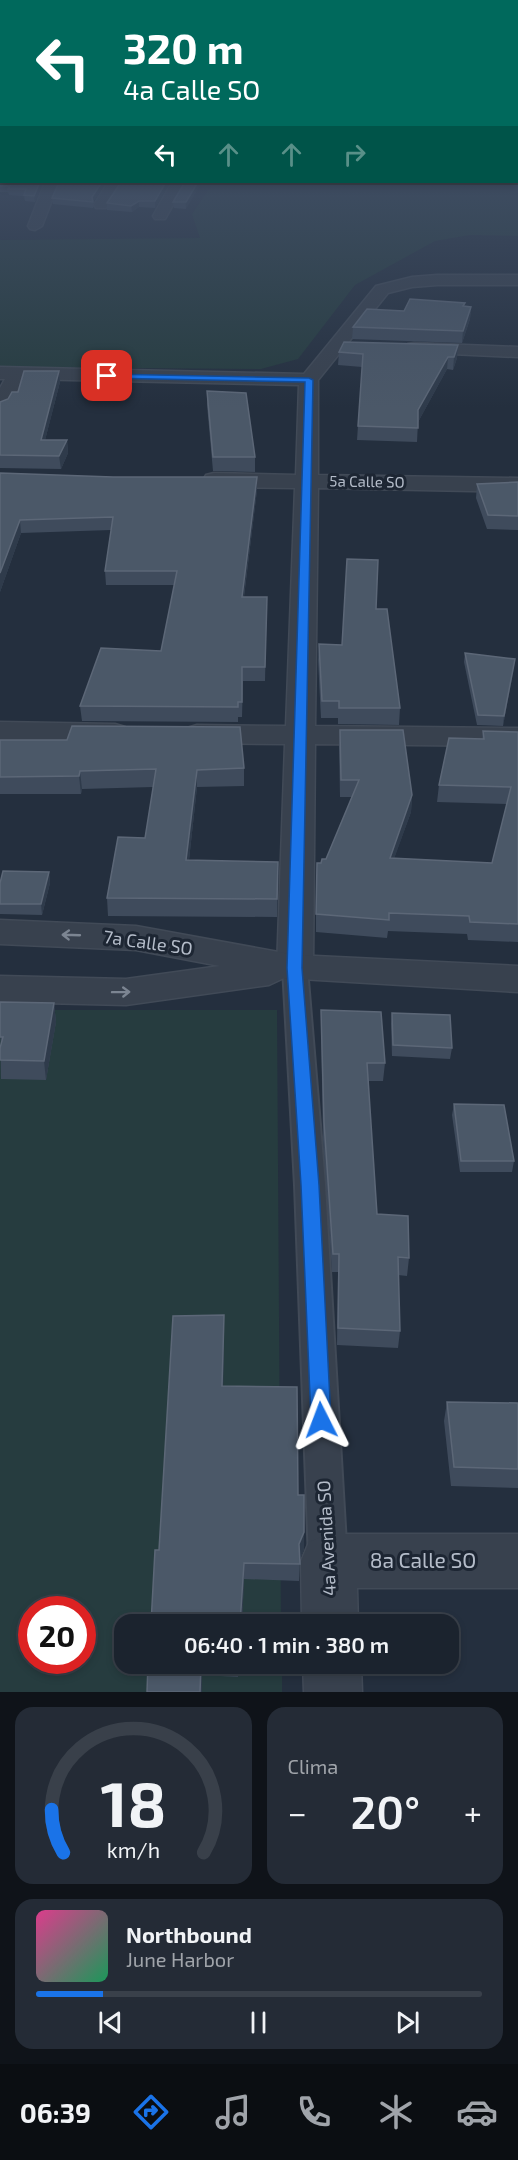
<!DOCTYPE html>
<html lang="es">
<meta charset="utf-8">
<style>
body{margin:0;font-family:"Exo 2",sans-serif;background:#242b36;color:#f1f3f6;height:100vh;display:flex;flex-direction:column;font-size:22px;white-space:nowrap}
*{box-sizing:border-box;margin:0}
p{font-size:20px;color:#a0a4aa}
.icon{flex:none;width:33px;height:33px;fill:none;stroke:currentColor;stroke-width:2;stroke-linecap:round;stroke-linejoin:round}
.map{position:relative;height:1692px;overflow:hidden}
.details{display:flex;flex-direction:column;gap:15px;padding:15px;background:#0f1319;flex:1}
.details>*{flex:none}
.top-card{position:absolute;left:0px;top:0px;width:519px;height:183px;box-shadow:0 3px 9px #0003,0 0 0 2px #39404a;background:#00695c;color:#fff;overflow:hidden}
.speed{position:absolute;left:18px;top:1596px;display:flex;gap:12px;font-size:30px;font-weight:700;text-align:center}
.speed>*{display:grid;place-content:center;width:78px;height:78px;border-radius:50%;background:#1b232e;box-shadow:0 3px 9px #0003,0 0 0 2px #39404a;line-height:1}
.speed .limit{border:9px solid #d22;background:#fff;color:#111}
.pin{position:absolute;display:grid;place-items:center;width:51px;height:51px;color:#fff;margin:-26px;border-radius:12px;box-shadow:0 3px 9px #0006}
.me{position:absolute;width:66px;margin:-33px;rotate:357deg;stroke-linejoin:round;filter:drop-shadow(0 0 4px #0008)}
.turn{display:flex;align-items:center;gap:21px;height:126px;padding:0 24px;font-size:27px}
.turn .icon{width:78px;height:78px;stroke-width:2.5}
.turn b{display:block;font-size:42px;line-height:51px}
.lanes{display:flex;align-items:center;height:57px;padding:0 24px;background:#0003;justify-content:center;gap:30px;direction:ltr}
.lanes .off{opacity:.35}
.big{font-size:45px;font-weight:600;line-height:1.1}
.details .tile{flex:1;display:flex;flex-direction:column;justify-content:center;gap:9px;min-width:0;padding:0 21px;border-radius:18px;background:#242b36}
.details .dial{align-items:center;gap:0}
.dial svg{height:156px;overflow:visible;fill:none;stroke:#39404a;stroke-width:7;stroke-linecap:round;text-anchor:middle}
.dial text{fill:#f1f3f6;stroke:none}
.song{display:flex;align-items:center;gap:18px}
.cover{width:72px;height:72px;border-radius:9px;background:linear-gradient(135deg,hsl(330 70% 55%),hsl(150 70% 35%))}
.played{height:6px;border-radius:3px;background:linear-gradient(90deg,#1a73e8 15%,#39404a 15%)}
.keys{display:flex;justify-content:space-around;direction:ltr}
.heat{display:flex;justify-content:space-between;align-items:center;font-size:33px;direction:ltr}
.details .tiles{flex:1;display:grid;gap:15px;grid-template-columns:1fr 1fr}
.tile:last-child{grid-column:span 2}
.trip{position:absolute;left:114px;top:1614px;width:345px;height:60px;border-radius:18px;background:#1b232e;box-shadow:0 3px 9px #0003,0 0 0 2px #39404a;font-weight:600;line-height:60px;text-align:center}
.tab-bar{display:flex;height:96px;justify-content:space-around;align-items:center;background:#0b0e12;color:#a0a4aa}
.tab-bar .icon{width:42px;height:42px}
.tab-bar .on{color:#1a73e8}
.tab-bar b{font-size:27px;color:#f1f3f6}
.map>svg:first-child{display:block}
.green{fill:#263c3f;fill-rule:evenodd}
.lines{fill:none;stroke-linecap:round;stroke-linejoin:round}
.service-casing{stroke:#414a57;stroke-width:4}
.minor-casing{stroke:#414a57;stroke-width:3}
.tertiary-casing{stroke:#414a57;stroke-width:3}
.service{fill:#38414e;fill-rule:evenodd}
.minor{fill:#38414e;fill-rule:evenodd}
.tertiary{fill:#38414e;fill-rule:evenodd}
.wall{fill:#3f4b5c}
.shaded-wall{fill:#2f3b4b}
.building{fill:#4b5868;stroke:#5c6777;stroke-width:1.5}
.oneway{stroke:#7c8592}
.route{fill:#1a73e8;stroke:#114b97;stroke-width:1.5}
.labels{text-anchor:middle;stroke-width:6;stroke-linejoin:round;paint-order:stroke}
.far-street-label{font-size:15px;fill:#b4bcc9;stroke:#1d2633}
.street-label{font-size:18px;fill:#b4bcc9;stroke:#1d2633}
.near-street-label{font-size:21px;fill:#b4bcc9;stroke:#1d2633}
</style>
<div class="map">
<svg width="518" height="1692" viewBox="0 0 518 1692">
<rect width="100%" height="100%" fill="#242f3e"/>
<path class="green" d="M214,182l304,1v53l-48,-1 -35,6 -80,44 -57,74 -37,10 -261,-2v-127l200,-2 -8,-24z
M0,1010h277l4,614h-157v40h158v28h-282zM32,1610h50v50h-50z"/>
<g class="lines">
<defs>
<path id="service" d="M295,959l9,3 3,6 18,217 22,376 -6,13 -13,6 -13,-6 -6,-13 -14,-376 -12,-217 3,-6z"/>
<path id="minor" d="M45,182h14l-17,44 -7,4 -5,-1 -2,-3z
M108,182h14l-16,26h-10l-2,-3z
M172,182h14l-21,37h-10l-2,-3z
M437,275h81v10h-81l-25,2 -24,6 -70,87v95l200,3v14l-200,-4 -3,238 203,2v18l-203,-2 -2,224 -5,9 -13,4 -13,-4 -5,-9 8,-224 -88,-1 -10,-3 -5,-6 5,-6 10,-3 89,1 9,-238 -81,-1 -8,-2 -3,-5 3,-5 8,-2 82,2 3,-90 -275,-6 -17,31 -7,2v-24l5,-9h-5v-12l304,7 72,-88 36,-9z
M414,343l104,4v10l-110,-5 -3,-4 3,-4z
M0,722l115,2 10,3 5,6 -5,6 -10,3 -115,-2z
M328,1534h190v54h-161l1,36h-56l-1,-63 8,-19z
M303,1664h58l1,28h-58z"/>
<path id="tertiary" d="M0,920l136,6 159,29 223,11v26l-234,-14 -15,7 -143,20 -126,-3v-26l126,3 94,-13 -84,-16 -136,-6z"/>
</defs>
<use href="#service" class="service-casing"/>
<use href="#minor" class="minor-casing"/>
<use href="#tertiary" class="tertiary-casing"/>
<use href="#service" class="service"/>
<use href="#minor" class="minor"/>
<use href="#tertiary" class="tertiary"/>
</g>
<path class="wall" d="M0,171l2,11h41l-8,20 -10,-1 -1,-5 -15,-1 -1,-3h-8z
M59,182h47l-13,20v6l-40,-4 -1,-6z
M121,182h49l-15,26 -16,-1 -7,5 -25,-2v-7z
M185,182l1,27 -12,-1 -1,-6z
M464,306l7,1 -1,12 -8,24 -110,-4 1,-12 51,-16z
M458,345l-1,13 -4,12 -6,-1 -29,53 -1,20 -60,-2 5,-73 -24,-2 1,-13z
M59,371l1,11 -15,58h22l1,13 -7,16 -61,-1v-66l8,-3 10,-7z
M207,391l48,66v15l-42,-1 -6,-66z
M0,473l113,4h144v13l-13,107h23l-2,84h-22l-1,36h-4v5l-156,-1 -2,-15 81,-55 14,-66h-69l-1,-14 6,-41 -90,3 -21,59z
M518,482v48l-31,-1 -11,-31 1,-14z
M376,609l24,99 -1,17 -61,-1v-6h-17l-3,-58 1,-16 23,1z
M465,653l50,6 -12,67 -26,-1 -13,-63z
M340,730l72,65 -1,17 -17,46 98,5 15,-59 -70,-2 2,-17 43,-46 1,-8 35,1v210l-50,-2 -1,-6 -79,-3 -1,7 -71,-6v-51l5,-18 5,-4 26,-62h-12l-1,-51z
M0,740l244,28v18l-47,1 -8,73 89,20 -1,37 -169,-1 -1,-18 38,-60 8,-51 -71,2 -1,5h-81z
M49,872l1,11 -8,32 -42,-1v-31z
M0,1002l54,1 2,19 -10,58 -45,-1z
M321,1010l64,53 -2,18h-15l9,133 32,44 -2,18 -9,-1 2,56 -2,17 -61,-3 1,-73h-6l-9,-132 -2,-112z
M392,1013l60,35 -2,11 -58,-3 -1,-32z
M454,1104l60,57 -2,11h-52l-8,-57z
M224,1315l-1,71 75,109 6,37v17l-4,10 -1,22 -55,-2 -2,45h-91l8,-74z
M447,1402l71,1v85l-67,-2 -7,-65z
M148,1664h91l-1,13 -36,-2v17h-55z"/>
<path class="shaded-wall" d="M40,182h3l-8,20 -1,-6z
M102,182h4l-13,20 -1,-5z
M166,182h4l-15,26v-7z
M198,182h4l-16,27v-7z
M139,201v6l-7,5 -1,-6z
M471,307l-1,12 -8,24 1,-12z
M458,345l-1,13 -4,12 1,-13z
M448,357l-1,12 -30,55 1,-14z
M59,371l1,11 -18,70 -1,-12z
M67,440l1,13 -7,16 -2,-13z
M257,477v13l-15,121v-14z
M20,520l1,13 -21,59v-19z
M515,659l-1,9 -11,58 1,-10z
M197,770v17l-10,91 -1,-18z
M80,771l2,18 -1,5 -2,-18z
M412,795l-1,17 -23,64 2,-18z
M49,872l1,11 -8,32 -1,-11z
M54,1003l2,19 -10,58 -2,-19z
M224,1315v18l-1,70 -1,-17z
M304,1532v17l-5,12v-17z
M244,1563v16l-2,45h-2z
M202,1664v28h-2z"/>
<path class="building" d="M0,171h2v11h38l-6,14 -10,-1 2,-6h-18l2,-3h-10z
M59,182h43l-10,15 1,5 -41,-4z
M121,182h45l-11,19h-16l-8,5 -24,-3z
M185,182h13l-12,20h-13z
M410,299l55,4 -2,3 8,1 -8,24 -110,-4 14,-18 37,2z
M344,342l114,3 -4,12h-6l-30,53v18l-60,-2 5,-72 -24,-2z
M24,371h35l-18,69h26l-8,16 -59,-1v-53l8,-3 4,-7h6z
M207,391l39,2 9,64h-42z
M0,473l113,4h144l-15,120h25l-2,70h-23v35h-4v5l-158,-1 21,-58 60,3 16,-80h-72l8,-54 -93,3 -20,53z
M518,482v34l-30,-1 -11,-31z
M347,559l31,1 -2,49h11l13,99h-61v-7h-17l-3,-57 23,1z
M465,653l50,6 -11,57 -26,-1z
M72,726l168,1 4,41 -47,2 -11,90 92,2 -1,37 -170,-1 11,-61 27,1 11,-69 -76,2 -1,5 -79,1v-37h67z
M340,730h63l9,65 -22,63 102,5 19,-76 -72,-2 10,-47 35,1 -1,-8 35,1v192l-48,-2 -1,-6 -80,-3v7l-73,-6 1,-51h4l1,-4h4l33,-79h-18z
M3,871l46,1 -8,32h-41v-21z
M0,1002l54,1 -10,58 -44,-1v-12l3,-11h-3z
M321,1010l60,2 4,51h-18l10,151 31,2 1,42 -11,-1 2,74 -62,-3 1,-74h-6l-9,-132z
M392,1013l58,2 2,33 -59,-3z
M454,1104l50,1 10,56h-53z
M224,1315l-2,71 75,1 1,108h6v37l-5,12 1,20 -56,-1 -4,61h-89l4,-74h4l14,-234z
M447,1402l71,1v66l-64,-2z
M148,1664h53l-1,28h-53z"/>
<defs><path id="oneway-shaft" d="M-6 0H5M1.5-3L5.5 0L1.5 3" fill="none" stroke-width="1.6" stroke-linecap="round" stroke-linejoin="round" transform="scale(1.5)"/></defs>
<g class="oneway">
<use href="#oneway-shaft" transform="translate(71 935) rotate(-178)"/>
<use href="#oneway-shaft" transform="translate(121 992) rotate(-1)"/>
</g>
<linearGradient id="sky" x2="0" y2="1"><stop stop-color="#141a22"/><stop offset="0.42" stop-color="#3f4d63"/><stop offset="1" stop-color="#3f4d63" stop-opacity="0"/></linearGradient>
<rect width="518" height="408" fill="url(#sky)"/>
<path class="route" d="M107,374l202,4 4,2 -11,588 17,217 12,235 -3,7 -7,3 -7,-3 -3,-7 -10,-235 -14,-217 18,-586 -201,-4 -1,-2z"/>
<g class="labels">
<g class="far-street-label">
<text transform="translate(367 482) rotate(1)" y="5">5a Calle SO</text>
</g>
<g class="street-label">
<text transform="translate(148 943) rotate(8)" y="6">7a Calle SO</text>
<text transform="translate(327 1538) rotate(-93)" y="6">4a Avenida SO</text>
</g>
<g class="near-street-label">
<text x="423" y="1568">8a Calle SO</text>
</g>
</g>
</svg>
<div class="speed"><div class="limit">20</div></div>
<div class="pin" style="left:107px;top:376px;background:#d93025"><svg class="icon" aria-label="arrive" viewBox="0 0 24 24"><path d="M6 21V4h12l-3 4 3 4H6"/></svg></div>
<svg class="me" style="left:321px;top:1420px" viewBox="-20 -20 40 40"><path d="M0-17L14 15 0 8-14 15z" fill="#1a73e8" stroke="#fff" stroke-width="4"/></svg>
<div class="trip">06:40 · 1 min · 380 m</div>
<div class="top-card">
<div class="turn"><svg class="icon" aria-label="left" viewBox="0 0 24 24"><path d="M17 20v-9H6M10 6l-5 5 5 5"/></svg><div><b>320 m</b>4a Calle SO</div></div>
<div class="lanes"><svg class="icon" aria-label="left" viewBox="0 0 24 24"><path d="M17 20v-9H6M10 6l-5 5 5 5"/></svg><svg class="icon off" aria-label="ahead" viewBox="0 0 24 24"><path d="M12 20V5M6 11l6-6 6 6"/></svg><svg class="icon off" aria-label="ahead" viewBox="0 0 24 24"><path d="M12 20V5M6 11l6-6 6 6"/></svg><svg class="icon off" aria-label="right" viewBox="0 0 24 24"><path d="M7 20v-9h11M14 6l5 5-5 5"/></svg></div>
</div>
</div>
<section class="details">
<div class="tiles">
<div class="tile dial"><svg viewBox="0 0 100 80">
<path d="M14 69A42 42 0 1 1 86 69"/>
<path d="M14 69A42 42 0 0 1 8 47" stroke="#1a73e8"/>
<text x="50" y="56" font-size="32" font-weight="700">18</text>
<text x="50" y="72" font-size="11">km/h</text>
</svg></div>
<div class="tile"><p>Clima</p>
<div class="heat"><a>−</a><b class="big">20°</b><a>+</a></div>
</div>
<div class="tile">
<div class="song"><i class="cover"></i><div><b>Northbound</b><p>June Harbor</p></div></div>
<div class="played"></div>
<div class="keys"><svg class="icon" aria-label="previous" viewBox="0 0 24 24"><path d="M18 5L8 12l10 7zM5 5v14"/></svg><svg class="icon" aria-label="pause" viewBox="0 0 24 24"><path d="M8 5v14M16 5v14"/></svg><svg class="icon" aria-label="next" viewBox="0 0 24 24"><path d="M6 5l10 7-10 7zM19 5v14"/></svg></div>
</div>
</div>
</section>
<nav class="tab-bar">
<b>06:39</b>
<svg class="icon on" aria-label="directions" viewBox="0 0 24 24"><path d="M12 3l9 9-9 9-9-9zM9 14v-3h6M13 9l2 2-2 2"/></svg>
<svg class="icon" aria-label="music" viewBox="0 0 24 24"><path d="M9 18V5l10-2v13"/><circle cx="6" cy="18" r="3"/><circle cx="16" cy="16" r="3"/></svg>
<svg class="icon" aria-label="phone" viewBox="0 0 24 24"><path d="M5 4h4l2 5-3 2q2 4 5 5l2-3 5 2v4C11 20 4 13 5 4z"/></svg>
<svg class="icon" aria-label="climate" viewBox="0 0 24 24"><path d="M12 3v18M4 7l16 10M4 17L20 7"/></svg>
<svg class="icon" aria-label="car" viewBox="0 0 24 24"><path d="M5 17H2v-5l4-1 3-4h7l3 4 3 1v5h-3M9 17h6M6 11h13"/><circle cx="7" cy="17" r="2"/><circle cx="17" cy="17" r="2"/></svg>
</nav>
